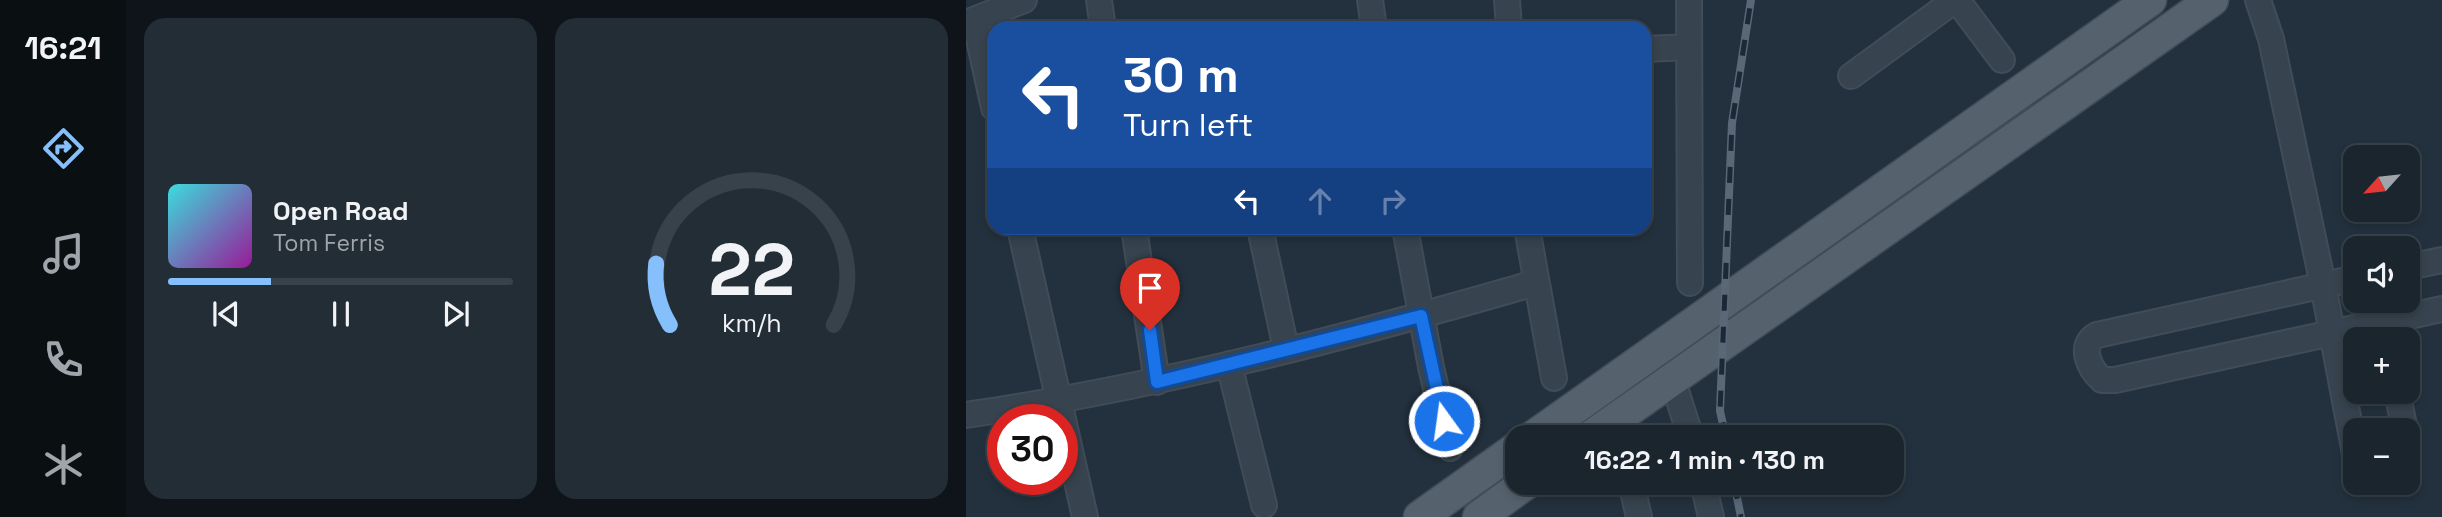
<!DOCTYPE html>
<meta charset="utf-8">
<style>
body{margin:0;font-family:"Space Grotesk",sans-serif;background:#232d36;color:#f1f3f6;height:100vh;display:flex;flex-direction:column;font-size:26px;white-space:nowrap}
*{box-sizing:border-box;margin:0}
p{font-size:23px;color:#9fa5aa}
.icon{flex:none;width:38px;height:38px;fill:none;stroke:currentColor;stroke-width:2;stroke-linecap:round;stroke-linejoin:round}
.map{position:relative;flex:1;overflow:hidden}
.details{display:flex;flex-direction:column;gap:18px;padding:18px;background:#0e1419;width:840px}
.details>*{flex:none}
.guide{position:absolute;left:21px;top:21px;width:665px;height:214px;border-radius:21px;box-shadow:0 4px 10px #0003,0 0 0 2px #38424a;background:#1a4fa0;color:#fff;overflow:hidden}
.needle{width:46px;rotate:243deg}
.buttons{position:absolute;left:1377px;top:145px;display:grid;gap:14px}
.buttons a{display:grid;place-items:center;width:77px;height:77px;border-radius:14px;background:#1a252e;box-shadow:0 4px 10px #0003,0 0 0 2px #38424a;font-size:35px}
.speed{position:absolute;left:21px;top:404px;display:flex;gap:14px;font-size:35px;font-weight:700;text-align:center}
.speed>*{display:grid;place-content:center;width:91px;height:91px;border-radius:50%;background:#1a252e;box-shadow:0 4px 10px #0003,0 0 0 2px #38424a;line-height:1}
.speed .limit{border:10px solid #d22;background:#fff;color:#111}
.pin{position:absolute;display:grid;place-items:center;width:60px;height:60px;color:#fff;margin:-72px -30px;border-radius:50% 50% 50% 0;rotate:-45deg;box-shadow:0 0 7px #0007}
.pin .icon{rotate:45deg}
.me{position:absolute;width:77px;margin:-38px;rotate:346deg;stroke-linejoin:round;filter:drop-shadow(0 0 5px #0008)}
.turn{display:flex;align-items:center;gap:24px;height:147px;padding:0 21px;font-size:32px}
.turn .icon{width:91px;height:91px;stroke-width:2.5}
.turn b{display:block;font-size:49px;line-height:60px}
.lanes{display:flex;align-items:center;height:66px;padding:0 21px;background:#0003;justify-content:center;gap:35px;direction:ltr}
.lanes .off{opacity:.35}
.details .widget{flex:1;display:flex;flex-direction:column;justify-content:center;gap:10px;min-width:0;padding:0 24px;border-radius:21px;background:#232d36}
.details .dial{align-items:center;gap:0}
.dial svg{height:182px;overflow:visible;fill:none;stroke:#38424a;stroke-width:7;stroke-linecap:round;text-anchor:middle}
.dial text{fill:#f1f3f6;stroke:none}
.song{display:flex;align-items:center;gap:21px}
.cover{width:84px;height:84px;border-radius:10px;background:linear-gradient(135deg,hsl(180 70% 55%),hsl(300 70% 35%))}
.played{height:7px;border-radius:4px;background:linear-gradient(90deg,#85bffc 30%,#38424a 30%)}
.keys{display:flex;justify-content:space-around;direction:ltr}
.details .tiles{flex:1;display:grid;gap:18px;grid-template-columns:repeat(2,1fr)}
.trip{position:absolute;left:539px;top:425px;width:399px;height:70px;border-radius:21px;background:#1a252e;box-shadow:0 4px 10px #0003,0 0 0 2px #38424a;font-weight:700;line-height:70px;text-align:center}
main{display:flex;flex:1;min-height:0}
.tabs{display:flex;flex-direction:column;width:126px;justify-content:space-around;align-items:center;background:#0a0f12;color:#9fa5aa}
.tabs .icon{width:49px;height:49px}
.tabs .selected{color:#85bffc}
.tabs b{font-size:32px;color:#f1f3f6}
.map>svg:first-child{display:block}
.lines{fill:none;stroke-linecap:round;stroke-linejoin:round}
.minor-casing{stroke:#404c57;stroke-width:28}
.major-casing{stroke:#404c57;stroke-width:35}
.minor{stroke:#37434e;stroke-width:24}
.major{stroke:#55626e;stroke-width:32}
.rail-casing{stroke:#596776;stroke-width:8}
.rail{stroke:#1c2833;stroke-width:5;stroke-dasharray:16;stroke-linecap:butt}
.route-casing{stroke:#114b97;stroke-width:18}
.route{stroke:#1a73e8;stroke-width:12}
</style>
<main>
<nav class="tabs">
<b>16:21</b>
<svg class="icon selected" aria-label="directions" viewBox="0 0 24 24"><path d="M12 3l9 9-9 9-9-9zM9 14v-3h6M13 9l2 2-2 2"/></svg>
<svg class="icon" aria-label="music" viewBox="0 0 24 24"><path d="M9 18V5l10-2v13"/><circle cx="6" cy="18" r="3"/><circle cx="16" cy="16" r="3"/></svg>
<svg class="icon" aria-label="phone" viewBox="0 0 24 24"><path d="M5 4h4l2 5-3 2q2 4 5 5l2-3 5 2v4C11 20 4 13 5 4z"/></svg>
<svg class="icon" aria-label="climate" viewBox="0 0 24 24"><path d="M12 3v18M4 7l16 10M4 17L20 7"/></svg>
</nav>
<section class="details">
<div class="tiles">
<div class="widget">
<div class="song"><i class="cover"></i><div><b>Open Road</b><p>Tom Ferris</p></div></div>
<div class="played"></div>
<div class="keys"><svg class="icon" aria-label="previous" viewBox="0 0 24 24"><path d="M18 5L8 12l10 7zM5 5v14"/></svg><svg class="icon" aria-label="pause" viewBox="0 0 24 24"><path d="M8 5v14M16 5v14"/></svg><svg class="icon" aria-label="next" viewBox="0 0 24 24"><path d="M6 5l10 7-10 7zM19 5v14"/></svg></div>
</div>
<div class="widget dial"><svg viewBox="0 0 100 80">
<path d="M14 69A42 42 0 1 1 86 69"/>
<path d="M14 69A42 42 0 0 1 8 42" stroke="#85bffc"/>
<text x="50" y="56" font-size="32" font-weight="700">22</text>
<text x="50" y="72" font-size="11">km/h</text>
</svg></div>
</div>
</section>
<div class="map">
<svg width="1476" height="517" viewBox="0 0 1476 517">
<rect width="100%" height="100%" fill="#23313e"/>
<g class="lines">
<defs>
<path id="minor" d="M133,0l4,28
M404,0l4,28
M541,0l2,28
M723,0l1,283
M991,0l45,60
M1292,0l13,39 52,246 33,174
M9,21l19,87
M0,23l58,-23
M679,49l44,-2
M885,76l104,-76
M54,228l65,289
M168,228l23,154
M294,228l26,121
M439,228l26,139 19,81
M561,228l27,150
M1442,267l34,-7
M1390,278l-259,57c-19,10 -8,33 5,45h13l327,-71
M263,364l35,141
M706,378l19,60
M1431,392l8,38
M0,415c193,-28 382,-78 569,-132
M665,483l8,34
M737,483l8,34"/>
<path id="major" d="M566,438l618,-438
M623,438l623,-438
M454,517l97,-69
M513,517l47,-34"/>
</defs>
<use href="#minor" class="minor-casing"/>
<use href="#major" class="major-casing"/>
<use href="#minor" class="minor"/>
<use href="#major" class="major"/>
<defs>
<path id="rail" d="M760,438l-6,-27 12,-288 19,-123
M768,483l7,34"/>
</defs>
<use href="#rail" class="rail-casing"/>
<use href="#rail" class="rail"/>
</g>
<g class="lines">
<defs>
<path id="route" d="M184,330l7,52 264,-66 23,105"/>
</defs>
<use href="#route" class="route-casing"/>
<use href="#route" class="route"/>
</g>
</svg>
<div class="buttons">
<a><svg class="needle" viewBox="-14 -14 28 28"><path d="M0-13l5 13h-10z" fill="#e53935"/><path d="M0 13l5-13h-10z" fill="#9fa5aa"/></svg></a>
<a><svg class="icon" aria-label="sound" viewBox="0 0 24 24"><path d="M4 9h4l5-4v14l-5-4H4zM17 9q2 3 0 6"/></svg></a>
<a>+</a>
<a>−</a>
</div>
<div class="speed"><div class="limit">30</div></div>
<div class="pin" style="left:184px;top:330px;background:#d93025"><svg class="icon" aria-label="arrive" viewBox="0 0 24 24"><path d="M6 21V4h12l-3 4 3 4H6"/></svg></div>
<svg class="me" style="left:478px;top:421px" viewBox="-20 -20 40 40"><circle r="17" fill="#1a73e8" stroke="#fff" stroke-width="3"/><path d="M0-11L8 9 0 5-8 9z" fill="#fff"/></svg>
<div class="trip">16:22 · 1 min · 130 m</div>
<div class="guide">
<div class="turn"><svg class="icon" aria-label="left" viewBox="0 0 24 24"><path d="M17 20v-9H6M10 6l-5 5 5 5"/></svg><div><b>30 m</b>Turn left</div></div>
<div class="lanes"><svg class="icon" aria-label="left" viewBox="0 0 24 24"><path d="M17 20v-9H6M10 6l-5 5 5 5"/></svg><svg class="icon off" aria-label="ahead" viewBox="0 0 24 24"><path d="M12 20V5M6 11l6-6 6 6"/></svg><svg class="icon off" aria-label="right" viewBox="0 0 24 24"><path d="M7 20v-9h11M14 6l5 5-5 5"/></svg></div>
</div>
</div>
</main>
